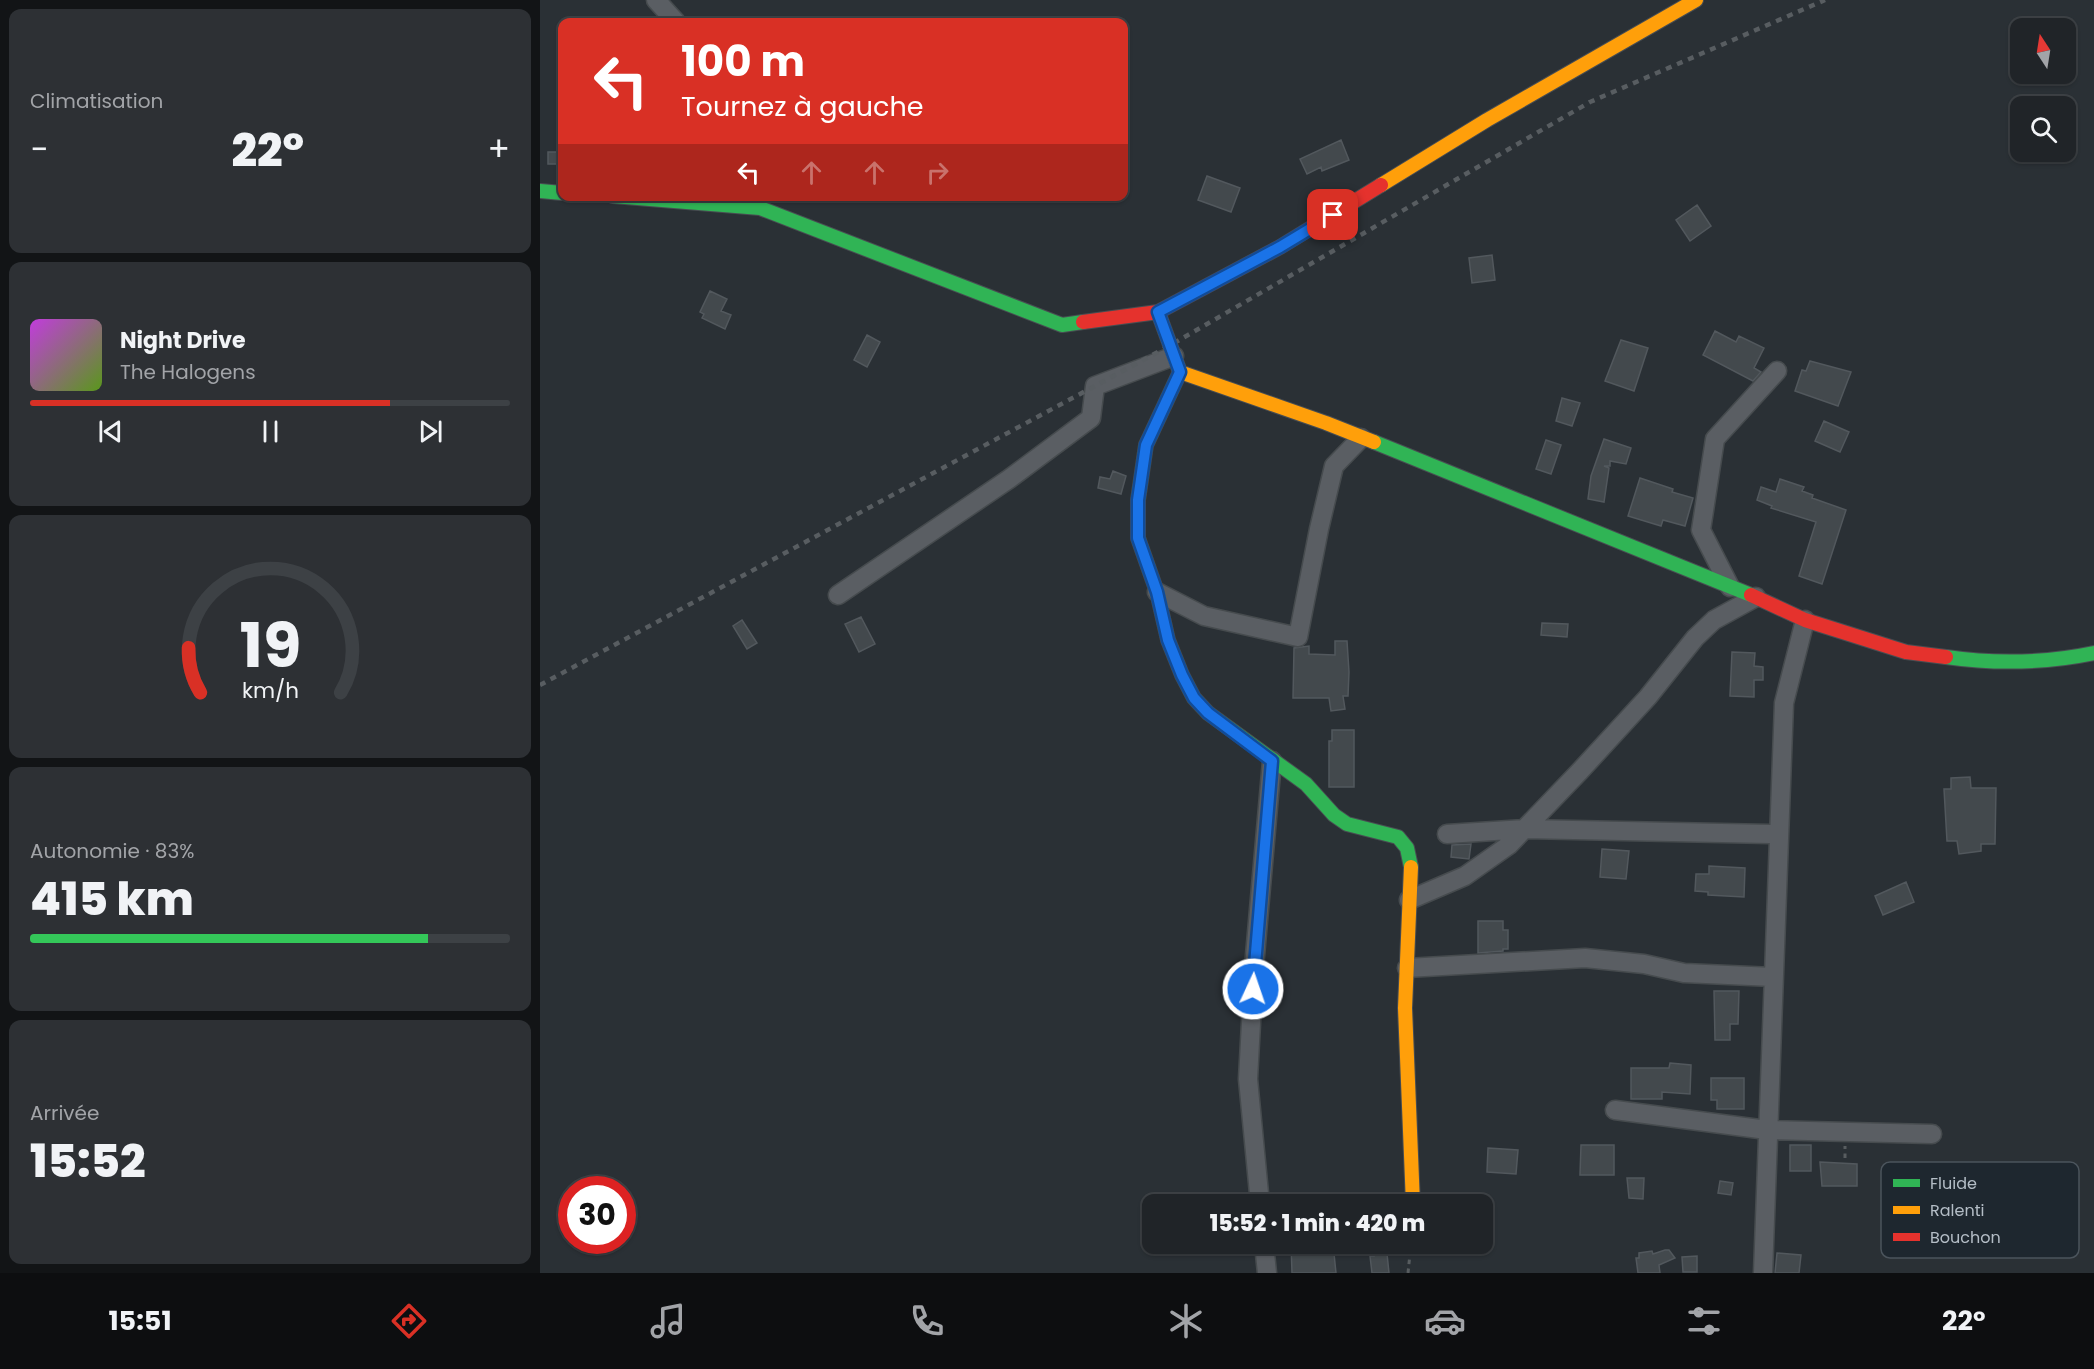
<!DOCTYPE html>
<html lang="fr">
<meta charset="utf-8">
<style>
body{margin:0;font-family:Poppins,sans-serif;background:#2d3034;color:#f1f3f6;height:100vh;display:flex;flex-direction:column;font-size:22px;white-space:nowrap}
*{box-sizing:border-box;margin:0}
p{font-size:20px;color:#a2a4a8}
.icon{flex:none;width:33px;height:33px;fill:none;stroke:currentColor;stroke-width:2;stroke-linecap:round;stroke-linejoin:round}
.map{position:relative;flex:1;overflow:hidden}
.side{display:flex;flex-direction:column;gap:9px;padding:9px;background:#121416;width:540px}
.side>*{flex:none}
.guide{position:absolute;left:18px;top:18px;width:570px;height:183px;border-radius:12px;box-shadow:0 2px 4px #0004,0 0 0 2px #3d4145;background:#d93025;color:#fff;overflow:hidden}
.needle{width:39px;rotate:348deg}
.controls{position:absolute;left:1470px;top:18px;display:grid;gap:12px}
.controls a{display:grid;place-items:center;width:66px;height:66px;border-radius:12px;background:#202428;box-shadow:0 2px 4px #0004,0 0 0 2px #3d4145;font-size:30px}
.speed{position:absolute;left:18px;top:1176px;display:flex;gap:12px;font-size:30px;font-weight:700;text-align:center}
.speed>*{display:grid;place-content:center;width:78px;height:78px;border-radius:50%;background:#202428;box-shadow:0 2px 4px #0004,0 0 0 2px #3d4145;line-height:1}
.speed .limit{border:9px solid #d22;background:#fff;color:#111}
.pin{position:absolute;display:grid;place-items:center;width:51px;height:51px;color:#fff;margin:-26px;border-radius:12px;box-shadow:0 3px 9px #0006}
.me{position:absolute;width:66px;margin:-33px;rotate:3deg;stroke-linejoin:round;filter:drop-shadow(0 0 4px #0008)}
.turn{display:flex;align-items:center;gap:21px;height:126px;padding:0 24px;font-size:27px}
.turn .icon{width:78px;height:78px;stroke-width:2.5}
.turn b{display:block;font-size:42px;line-height:51px}
.lanes{display:flex;align-items:center;height:57px;padding:0 24px;background:#0003;justify-content:center;gap:30px;direction:ltr}
.lanes .off{opacity:.35}
.big{font-size:45px;font-weight:800;line-height:1.1}
.side .widget{flex:1;display:flex;flex-direction:column;justify-content:center;gap:9px;min-width:0;padding:0 21px;border-radius:12px;background:#2d3034}
.side .dial{align-items:center;gap:0}
.dial svg{height:156px;overflow:visible;fill:none;stroke:#3d4145;stroke-width:7;stroke-linecap:round;text-anchor:middle}
.dial text{fill:#f1f3f6;stroke:none}
.song{display:flex;align-items:center;gap:18px}
.cover{width:72px;height:72px;border-radius:9px;background:linear-gradient(135deg,hsl(290 70% 55%),hsl(90 70% 35%))}
.played{height:6px;border-radius:3px;background:linear-gradient(90deg,#d93025 75%,#3d4145 75%)}
.keys{display:flex;justify-content:space-around;direction:ltr}
.heat{display:flex;justify-content:space-between;align-items:center;font-size:33px;direction:ltr}
.charge{height:9px;border-radius:4px;background:linear-gradient(90deg,#34c759 83%,#3d4145 0)}
.trip{position:absolute;left:602px;top:1194px;width:351px;height:60px;border-radius:12px;background:#202428;box-shadow:0 2px 4px #0004,0 0 0 2px #3d4145;font-weight:800;line-height:60px;text-align:center}
.menu{display:flex;height:96px;justify-content:space-around;align-items:center;background:#0d0e10;color:#a2a4a8}
.menu .icon{width:42px;height:42px}
.menu .selected{color:#d93025}
.menu b{font-size:27px;color:#f1f3f6}
main{display:flex;flex:1;min-height:0}
.map>svg:first-child{display:block}
.building{fill:#43494d;stroke:#52585d;stroke-width:1.5}
.lines{fill:none;stroke-linecap:round;stroke-linejoin:round}
.street-casing{stroke:#464b4e;stroke-width:21}
.fast-casing{stroke:#484d52;stroke-width:16}
.slow-casing{stroke:#484d52;stroke-width:16}
.jam-casing{stroke:#484d52;stroke-width:16}
.path{stroke:#585d60;stroke-width:3;stroke-dasharray:4.5 4.5;stroke-linecap:butt}
.street{stroke:#5a5e63;stroke-width:18}
.fast{stroke:#30b455;stroke-width:14}
.slow{stroke:#ff9f0a;stroke-width:14}
.jam{stroke:#e5322d;stroke-width:14}
.rail{stroke:#585d61;stroke-width:4.5;stroke-dasharray:6 6;stroke-linecap:butt}
.route-casing{stroke:#114b97;stroke-width:15}
.route{stroke:#1a73e8;stroke-width:10}
.key{fill:#1e272f;stroke:#4b545c;stroke-width:1.5}
.key-label{font-size:16px;fill:#b4bdc6}
</style>
<main>
<section class="side">
<div class="widget"><p>Climatisation</p>
<div class="heat"><a>−</a><b class="big">22°</b><a>+</a></div>
</div>
<div class="widget">
<div class="song"><i class="cover"></i><div><b>Night Drive</b><p>The Halogens</p></div></div>
<div class="played"></div>
<div class="keys"><svg class="icon" aria-label="previous" viewBox="0 0 24 24"><path d="M18 5L8 12l10 7zM5 5v14"/></svg><svg class="icon" aria-label="pause" viewBox="0 0 24 24"><path d="M8 5v14M16 5v14"/></svg><svg class="icon" aria-label="next" viewBox="0 0 24 24"><path d="M6 5l10 7-10 7zM19 5v14"/></svg></div>
</div>
<div class="widget dial"><svg viewBox="0 0 100 80">
<path d="M14 69A42 42 0 1 1 86 69"/>
<path d="M14 69A42 42 0 0 1 8 46" stroke="#d93025"/>
<text x="50" y="56" font-size="32" font-weight="700">19</text>
<text x="50" y="72" font-size="11">km/h</text>
</svg></div>
<div class="widget"><p>Autonomie · 83%</p><b class="big">415 km</b><div class="charge"></div></div>
<div class="widget"><p>Arrivée</p><b class="big">15:52</b></div>
</section>
<div class="map">
<svg width="1554" height="1273" viewBox="0 0 1554 1273">
<rect width="100%" height="100%" fill="#2a3035"/>
<path class="building" d="M801,140l8,20 -27,11 -1,-4 -14,7 -7,-15z
M8,152h14v12h-14z
M667,176l33,12 -9,24 -33,-12z
M1157,205l14,21 -21,15 -14,-21z
M952,255l3,25 -23,3 -3,-25z
M170,291l17,8 -6,12 10,4 -6,14 -23,-11 2,-4 -4,-2z
M1175,331l21,11 3,-6 25,12 -10,20 7,4 -8,9 -50,-26z
M327,335l13,7 -13,25 -13,-7z
M1081,340l27,8 -14,43 -29,-10z
M1270,361l41,11 -13,34 -43,-15 7,-21 4,1z
M1022,398l18,5 -8,23 -16,-5z
M1284,421l25,11 -9,20 -25,-11z
M1064,439l27,9 -5,16 -16,-3v5h-6l5,2 -5,34 -16,-3 3,-23z
M1006,440l15,5 -10,29 -15,-5z
M573,471l13,5 -5,18 -23,-6 2,-11 10,2z
M1100,478l33,11 -1,3 21,6 -8,28 -22,-6 -2,6 -33,-10z
M1240,479l24,8 -2,4 11,4 -1,3 34,12 -24,74 -23,-8 17,-54 -45,-14 1,-2 -15,-6 4,-13 15,5z
M321,617l14,27 -16,8 -14,-28z
M202,620l15,23 -10,6 -14,-23z
M1002,623l26,1 -1,13 -26,-2z
M795,641h12l2,31 -1,24h-5l2,13 -14,2 -2,-13h-36l1,-50 15,-2v8l26,1z
M1192,652l23,1 -1,13 9,1v13h-9v17l-24,-1z
M792,730h22v57h-25v-46h3z
M1430,777l1,11h25l-1,56h-14v7l-22,3 -2,-13h-10l-3,-52h7v-11z
M931,844l-2,15 -18,-2 1,-12z
M1062,849l27,2 -3,28 -26,-2z
M1169,866l36,2 -1,29 -36,-2v-3l-13,-1 1,-17h13z
M1366,882l8,20 -31,13 -8,-19z
M938,921h25v9h5v19h-5v2l-25,2z
M1174,991h25l-1,33h-8v16h-15z
M1130,1063l21,2 -1,29 -28,-2v7h-31v-31h38z
M1171,1078h33v31h-27v-9h-6z
M1041,1145h33v30h-34z
M1250,1145h21v26h-21z
M948,1148l30,2 -2,24 -29,-2z
M1280,1162l37,2v22h-35z
M1087,1178h17l-1,21 -14,-1z
M1180,1181l13,2 -2,12 -13,-2z
M751,1244h42l3,29h-44z
M831,1244h15l3,29h-17l-2,-17h4z
M1125,1250h4l6,8 -16,7 1,8h-22l-2,-15h3v-5l13,-2 1,3z
M1237,1253l24,2 -2,18h-24z
M1157,1256v16h-14l-1,-15z"/>
<g class="lines">
<defs>
<path id="street" d="M116,0l20,22
M1190,587l-29,-57 14,-91 62,-68
M617,592l47,24 94,21 21,-108 15,-63 27,-28
M298,595l171,-116 82,-61 4,-32 79,-30
M907,834l78,-5 245,5
M869,900l56,-24 44,-31 71,-74 68,-74 47,-59 19,-18 42,-23
M867,968l178,-10 59,6 40,9 89,4
M1075,1110l152,20 165,4
M720,1204l-12,-125 6,-112 18,-206
M724,1244l3,29
M1223,1273l21,-570 21,-83"/>
<path id="fast" d="M0,191l22,2
M73,196l147,12 302,117 21,-3
M640,372l-34,73 -8,55v38l19,54 11,48 14,35 12,23 14,15 98,71 28,31 13,9 51,13 9,11 4,19
M834,442l377,153
M1406,657c49,7 100,6 148,-4"/>
<path id="slow" d="M841,185l106,-65 209,-120
M618,312l22,60 146,51 48,19
M871,867l-6,141 8,196"/>
<path id="jam" d="M543,322l75,-10 122,-65 101,-62
M1211,595l54,25 101,32 40,5"/>
</defs>
<use href="#street" class="street-casing"/>
<use href="#fast" class="fast-casing"/>
<use href="#slow" class="slow-casing"/>
<use href="#jam" class="jam-casing"/>
<path class="path" d="M1305,1158v-12
M868,1273l3,-29"/>
<use href="#street" class="street"/>
<use href="#fast" class="fast"/>
<use href="#slow" class="slow"/>
<use href="#jam" class="jam"/>
<path class="rail" d="M0,685l629,-339 421,-244 235,-102"/>
</g>
<g class="lines">
<defs>
<path id="route" d="M713,989l19,-228 -64,-48 -14,-15 -12,-23 -14,-35 -11,-48 -19,-54v-38l8,-55 34,-73 -22,-60 122,-65 53,-32"/>
</defs>
<use href="#route" class="route-casing"/>
<use href="#route" class="route"/>
</g>
<rect x="1341" y="1162" width="198" height="96" rx="9" class="key"/>
<rect x="1353" y="1179" width="27" height="8" fill="#30b455"/>
<rect x="1353" y="1206" width="27" height="8" fill="#ff9f0a"/>
<rect x="1353" y="1233" width="27" height="8" fill="#e5322d"/>
<g class="key-label">
<text x="1390" y="1189">Fluide</text>
<text x="1390" y="1216">Ralenti</text>
<text x="1390" y="1243">Bouchon</text>
</g>
</svg>
<div class="controls">
<a><svg class="needle" viewBox="-14 -14 28 28"><path d="M0-13l5 13h-10z" fill="#e53935"/><path d="M0 13l5-13h-10z" fill="#a2a4a8"/></svg></a>
<a><svg class="icon" aria-label="search" viewBox="0 0 24 24"><circle cx="10" cy="10" r="6"/><path d="M15 15l6 6"/></svg></a>
</div>
<div class="speed"><div class="limit">30</div></div>
<div class="pin" style="left:793px;top:215px;background:#d93025"><svg class="icon" aria-label="arrive" viewBox="0 0 24 24"><path d="M6 21V4h12l-3 4 3 4H6"/></svg></div>
<svg class="me" style="left:713px;top:989px" viewBox="-20 -20 40 40"><circle r="17" fill="#1a73e8" stroke="#fff" stroke-width="3"/><path d="M0-11L8 9 0 5-8 9z" fill="#fff"/></svg>
<div class="trip">15:52 · 1 min · 420 m</div>
<div class="guide">
<div class="turn"><svg class="icon" aria-label="left" viewBox="0 0 24 24"><path d="M17 20v-9H6M10 6l-5 5 5 5"/></svg><div><b>100 m</b>Tournez à gauche</div></div>
<div class="lanes"><svg class="icon" aria-label="left" viewBox="0 0 24 24"><path d="M17 20v-9H6M10 6l-5 5 5 5"/></svg><svg class="icon off" aria-label="ahead" viewBox="0 0 24 24"><path d="M12 20V5M6 11l6-6 6 6"/></svg><svg class="icon off" aria-label="ahead" viewBox="0 0 24 24"><path d="M12 20V5M6 11l6-6 6 6"/></svg><svg class="icon off" aria-label="right" viewBox="0 0 24 24"><path d="M7 20v-9h11M14 6l5 5-5 5"/></svg></div>
</div>
</div>
</main>
<nav class="menu">
<b>15:51</b>
<svg class="icon selected" aria-label="directions" viewBox="0 0 24 24"><path d="M12 3l9 9-9 9-9-9zM9 14v-3h6M13 9l2 2-2 2"/></svg>
<svg class="icon" aria-label="music" viewBox="0 0 24 24"><path d="M9 18V5l10-2v13"/><circle cx="6" cy="18" r="3"/><circle cx="16" cy="16" r="3"/></svg>
<svg class="icon" aria-label="phone" viewBox="0 0 24 24"><path d="M5 4h4l2 5-3 2q2 4 5 5l2-3 5 2v4C11 20 4 13 5 4z"/></svg>
<svg class="icon" aria-label="climate" viewBox="0 0 24 24"><path d="M12 3v18M4 7l16 10M4 17L20 7"/></svg>
<svg class="icon" aria-label="car" viewBox="0 0 24 24"><path d="M5 17H2v-5l4-1 3-4h7l3 4 3 1v5h-3M9 17h6M6 11h13"/><circle cx="7" cy="17" r="2"/><circle cx="17" cy="17" r="2"/></svg>
<svg class="icon" aria-label="filters" viewBox="0 0 24 24"><path d="M4 7h16M4 17h16"/><circle cx="9" cy="7" r="2"/><circle cx="15" cy="17" r="2"/></svg>
<b>22°</b>
</nav>
